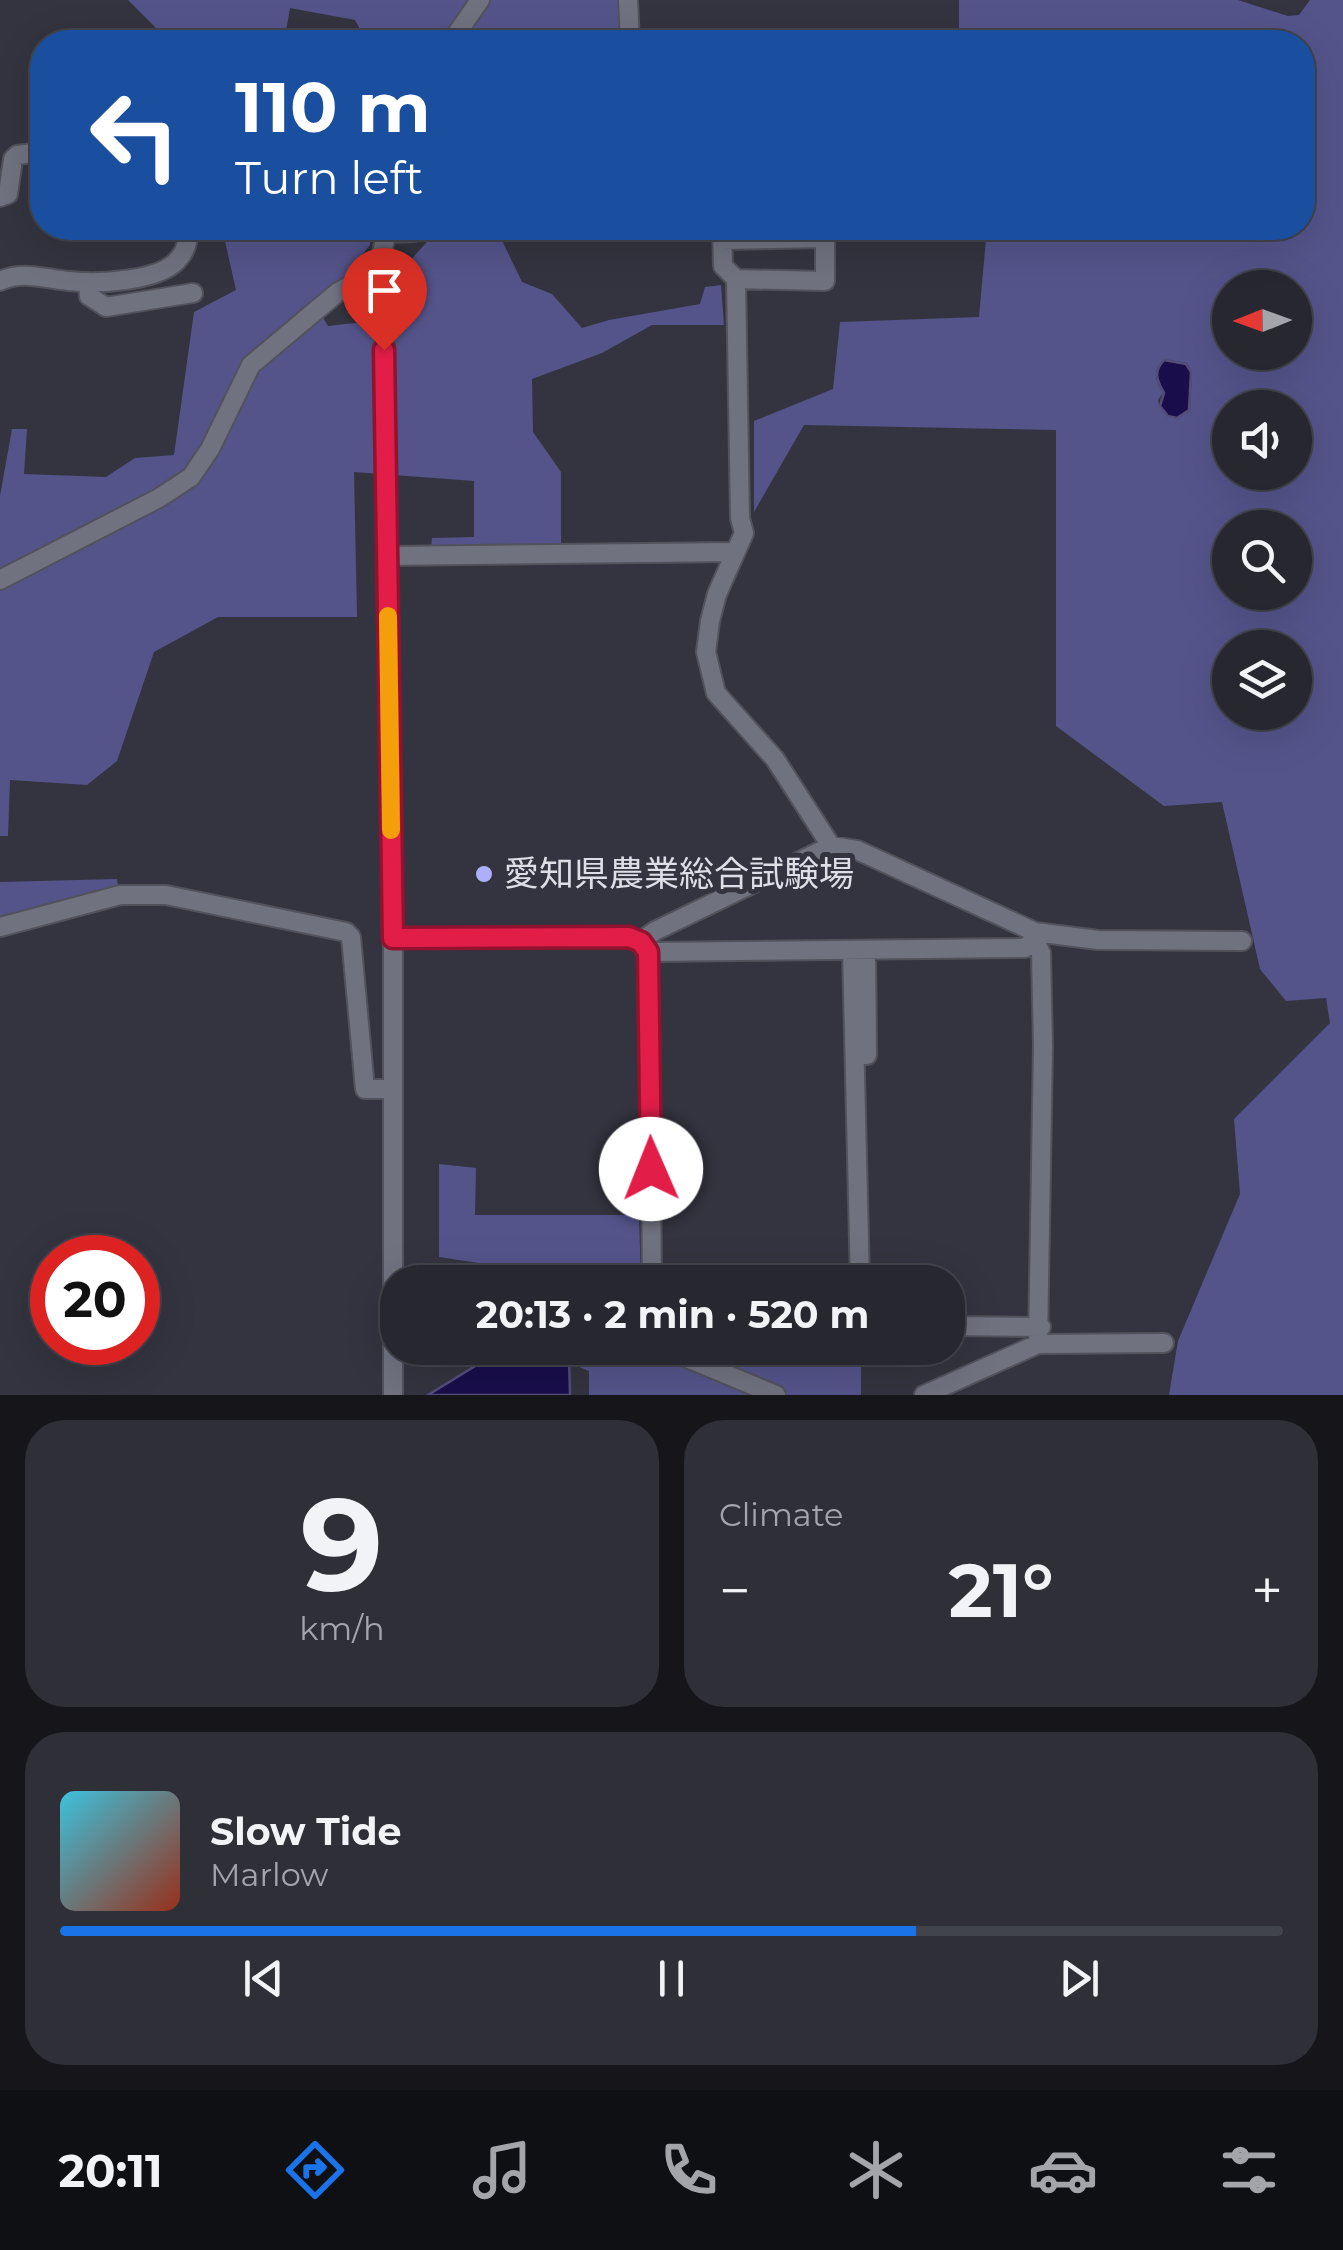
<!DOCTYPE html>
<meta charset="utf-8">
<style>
body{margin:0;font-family:Montserrat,"Noto Sans JP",sans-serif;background:#2e2f37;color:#f1f3f6;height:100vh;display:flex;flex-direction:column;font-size:38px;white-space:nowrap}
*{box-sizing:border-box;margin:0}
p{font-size:32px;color:#a4a5aa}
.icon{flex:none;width:55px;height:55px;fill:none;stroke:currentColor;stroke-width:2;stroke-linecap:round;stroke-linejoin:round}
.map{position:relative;height:1395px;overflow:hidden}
.drawer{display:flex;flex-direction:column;gap:25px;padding:25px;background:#15151a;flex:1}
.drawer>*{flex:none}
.guide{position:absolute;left:30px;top:30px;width:1285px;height:210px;border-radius:40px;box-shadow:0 10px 40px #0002,0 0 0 2px #42444b;background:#1a4fa0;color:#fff;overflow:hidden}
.needle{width:65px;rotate:269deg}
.fabs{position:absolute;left:1212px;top:270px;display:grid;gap:20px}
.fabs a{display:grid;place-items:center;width:100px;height:100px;border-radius:50%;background:#26272f;box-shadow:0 10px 40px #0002,0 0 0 2px #42444b;font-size:50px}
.speed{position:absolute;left:30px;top:1235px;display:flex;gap:20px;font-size:50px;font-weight:700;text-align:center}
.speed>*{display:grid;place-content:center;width:130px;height:130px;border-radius:50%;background:#26272f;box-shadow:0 10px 40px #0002,0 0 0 2px #42444b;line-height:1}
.speed .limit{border:15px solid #d22;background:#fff;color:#111}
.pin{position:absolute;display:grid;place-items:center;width:85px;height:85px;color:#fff;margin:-102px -42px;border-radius:50% 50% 50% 0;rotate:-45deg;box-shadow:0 0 10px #0007}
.pin .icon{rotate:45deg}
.me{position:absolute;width:110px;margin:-55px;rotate:359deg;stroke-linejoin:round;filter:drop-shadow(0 0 8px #0008)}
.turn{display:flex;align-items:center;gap:35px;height:210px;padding:0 40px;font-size:45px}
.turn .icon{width:130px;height:130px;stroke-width:2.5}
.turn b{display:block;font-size:70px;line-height:85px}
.big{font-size:75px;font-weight:700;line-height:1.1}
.drawer .widget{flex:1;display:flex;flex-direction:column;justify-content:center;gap:15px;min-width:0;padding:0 35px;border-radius:40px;background:#2e2f37}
.drawer .dial{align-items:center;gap:0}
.dial b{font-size:130px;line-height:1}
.song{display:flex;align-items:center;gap:30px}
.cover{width:120px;height:120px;border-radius:15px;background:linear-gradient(135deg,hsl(190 70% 55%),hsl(10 70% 35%))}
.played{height:10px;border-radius:5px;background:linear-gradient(90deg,#1a73e8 70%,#42444b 70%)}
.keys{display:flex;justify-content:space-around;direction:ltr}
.heat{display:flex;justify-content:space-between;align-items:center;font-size:55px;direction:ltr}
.drawer .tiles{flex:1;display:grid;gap:25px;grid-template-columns:1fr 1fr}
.widget:last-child{grid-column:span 2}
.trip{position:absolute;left:380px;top:1265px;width:585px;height:100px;border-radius:40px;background:#26272f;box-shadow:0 10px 40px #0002,0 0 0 2px #42444b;font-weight:700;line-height:100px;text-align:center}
.menu{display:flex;height:160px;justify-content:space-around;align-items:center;background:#0f1013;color:#a4a5aa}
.menu .icon{width:70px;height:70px}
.menu .selected{color:#1a73e8}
.menu b{font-size:45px;color:#f1f3f6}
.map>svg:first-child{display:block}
.green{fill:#54548b;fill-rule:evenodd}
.water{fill:#190e4b;stroke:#544d7a;stroke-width:2.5}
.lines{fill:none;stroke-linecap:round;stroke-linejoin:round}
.minor-casing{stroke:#52525c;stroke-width:22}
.minor{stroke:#717280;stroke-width:18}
.route-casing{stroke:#92132f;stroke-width:25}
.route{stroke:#e11d48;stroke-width:18}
.slow{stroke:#f59e0b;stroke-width:18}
.poi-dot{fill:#adaffb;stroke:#33343f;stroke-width:4}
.labels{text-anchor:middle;stroke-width:10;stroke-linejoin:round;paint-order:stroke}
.poi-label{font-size:35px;fill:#dedfe6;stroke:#33343f;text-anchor:start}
</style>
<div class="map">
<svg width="1343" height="1395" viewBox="0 0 1343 1395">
<rect width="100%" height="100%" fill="#33343f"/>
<path class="green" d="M128,0h495l1,42 -97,-2 -2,2h-158l-12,-22 -65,-12 -6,34h-121l1,-6z
M959,0h279l50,16 11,-1 11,-15h33v1395h-174l9,-54 62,-147 -6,-75 96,-96 -4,-25 -40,3 -26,-32 -38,-167 -58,4 -108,-80v-296l-252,-5 -50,87v-91l79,-32 7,-67 139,-5 8,-89h315v-186h-343zM1230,288h65v64h-65zM1164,359l23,4 5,9 -2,38 -13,9c-11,-3 -17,-8 -19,-19l5,-7c-8,-12 -11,-23 1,-34zM1230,408h65v64h-65zM1230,528h65v64h-65zM1230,648h65v64h-65z
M222,228h149l-1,17 -27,33 -30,22 15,26 81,-9 -1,-54 26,-29 63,-4 25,52 30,12 30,34 27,-8 91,-16 5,-17 16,-2 3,40h-72l-50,28 -70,26 1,53 28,40v75l-130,1 1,-10 42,-1v-56l-120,-9 3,145h-139l-64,35 -37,109 -30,24 -77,-5 -2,56h-8v-340l12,-67h15l-3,45 82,3 29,-19 39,-3 20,-143 42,-22z
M117,879l2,13 -107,22 -12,7v-39z
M439,1164l37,4 -1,47h164l2,67h-71v-5l-131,-20z
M522,1348h339v47h-272v-24l-32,-13 -39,-1z"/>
<path class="water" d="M1164,360l22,4 5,8 -2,38 -12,8 -9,-2 -8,-10 4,-13c-7,-12 -11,-22 0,-33z
M465,1348h5l7,11 70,-1 7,3v-6h15l1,40h-142l47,-29z"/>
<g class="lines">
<defs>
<path id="minor" d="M628,0l2,42
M451,42l29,-42
M0,197l8,-3 5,-35 4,-4 25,-3
M388,228l-7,28 -9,17 12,22 9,644v456
M722,228l1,38 13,13 4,239 4,15 -27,61 -7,27 -4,31 10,41 59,66 56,87
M389,233l25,-1 6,-4
M722,240l103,-2
M736,279l89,2v-53
M0,281c23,-11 45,-2 69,0 28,3 94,1 111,-24 7,-8 8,-19 9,-29
M88,282l1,14 17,11 87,-14
M387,556l347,-4
M0,580l159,-82 32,-21 19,-28 41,-84 87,-73 34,-19
M0,927l120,-32h46l180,37 5,5 14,152h28
M1035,932l-1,8 7,13 2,93 -5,298
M393,939l236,-2 12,4 8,11 3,330
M641,941l14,-10 176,-85 26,4 178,82 63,8 144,1
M852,950l8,332
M866,950l1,105
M649,952l376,-4 9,-8
M948,1326l93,1
M663,1348l113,47
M924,1395l114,-51 126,-1"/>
</defs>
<use href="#minor" class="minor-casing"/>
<use href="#minor" class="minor"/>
</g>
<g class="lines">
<defs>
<path id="route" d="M384,350l9,588 236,-1 12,5 7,10 3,217"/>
</defs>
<use href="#route" class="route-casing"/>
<use href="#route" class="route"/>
<path class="slow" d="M388,616l3,214"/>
</g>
<circle class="poi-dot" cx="484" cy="874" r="10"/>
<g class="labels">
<g class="poi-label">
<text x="504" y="886">愛知県農業総合試験場</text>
</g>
</g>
</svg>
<div class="fabs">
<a><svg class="needle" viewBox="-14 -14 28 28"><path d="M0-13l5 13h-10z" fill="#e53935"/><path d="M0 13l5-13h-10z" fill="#a4a5aa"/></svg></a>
<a><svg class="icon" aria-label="sound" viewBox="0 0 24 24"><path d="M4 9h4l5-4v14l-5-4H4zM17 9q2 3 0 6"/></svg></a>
<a><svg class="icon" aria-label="search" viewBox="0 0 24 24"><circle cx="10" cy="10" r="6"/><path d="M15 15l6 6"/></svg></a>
<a><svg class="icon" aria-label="layers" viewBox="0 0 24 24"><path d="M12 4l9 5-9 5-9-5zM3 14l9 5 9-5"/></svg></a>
</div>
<div class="speed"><div class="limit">20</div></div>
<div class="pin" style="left:384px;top:350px;background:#d93025"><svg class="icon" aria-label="arrive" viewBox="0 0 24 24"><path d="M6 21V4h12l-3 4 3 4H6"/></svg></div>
<svg class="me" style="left:651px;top:1169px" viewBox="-20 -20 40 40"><circle r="19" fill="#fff"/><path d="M0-13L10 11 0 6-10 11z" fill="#e11d48"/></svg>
<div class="trip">20:13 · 2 min · 520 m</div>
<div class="guide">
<div class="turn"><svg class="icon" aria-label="left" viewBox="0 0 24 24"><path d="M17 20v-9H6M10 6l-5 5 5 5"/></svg><div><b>110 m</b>Turn left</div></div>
</div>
</div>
<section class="drawer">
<div class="tiles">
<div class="widget dial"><b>9</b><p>km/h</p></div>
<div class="widget"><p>Climate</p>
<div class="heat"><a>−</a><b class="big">21°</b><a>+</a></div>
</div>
<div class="widget">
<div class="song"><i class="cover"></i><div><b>Slow Tide</b><p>Marlow</p></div></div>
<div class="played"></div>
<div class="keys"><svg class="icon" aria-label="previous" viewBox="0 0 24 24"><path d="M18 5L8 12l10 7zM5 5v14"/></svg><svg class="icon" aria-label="pause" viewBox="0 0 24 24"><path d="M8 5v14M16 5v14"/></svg><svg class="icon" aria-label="next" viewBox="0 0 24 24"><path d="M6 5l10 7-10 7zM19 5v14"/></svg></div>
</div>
</div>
</section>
<nav class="menu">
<b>20:11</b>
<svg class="icon selected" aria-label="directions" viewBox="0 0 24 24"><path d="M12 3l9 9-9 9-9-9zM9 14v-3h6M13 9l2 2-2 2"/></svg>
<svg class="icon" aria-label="music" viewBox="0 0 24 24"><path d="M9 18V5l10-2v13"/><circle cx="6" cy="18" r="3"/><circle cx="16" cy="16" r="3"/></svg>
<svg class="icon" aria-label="phone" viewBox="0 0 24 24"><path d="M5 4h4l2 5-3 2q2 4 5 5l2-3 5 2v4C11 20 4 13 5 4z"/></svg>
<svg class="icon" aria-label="climate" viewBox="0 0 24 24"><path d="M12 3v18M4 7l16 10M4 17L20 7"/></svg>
<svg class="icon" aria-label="car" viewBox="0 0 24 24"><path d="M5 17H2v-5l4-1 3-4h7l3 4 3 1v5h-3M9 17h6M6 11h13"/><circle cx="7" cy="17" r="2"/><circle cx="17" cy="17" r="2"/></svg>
<svg class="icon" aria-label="filters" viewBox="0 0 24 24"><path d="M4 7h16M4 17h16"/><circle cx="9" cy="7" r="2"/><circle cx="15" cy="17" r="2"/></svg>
</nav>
